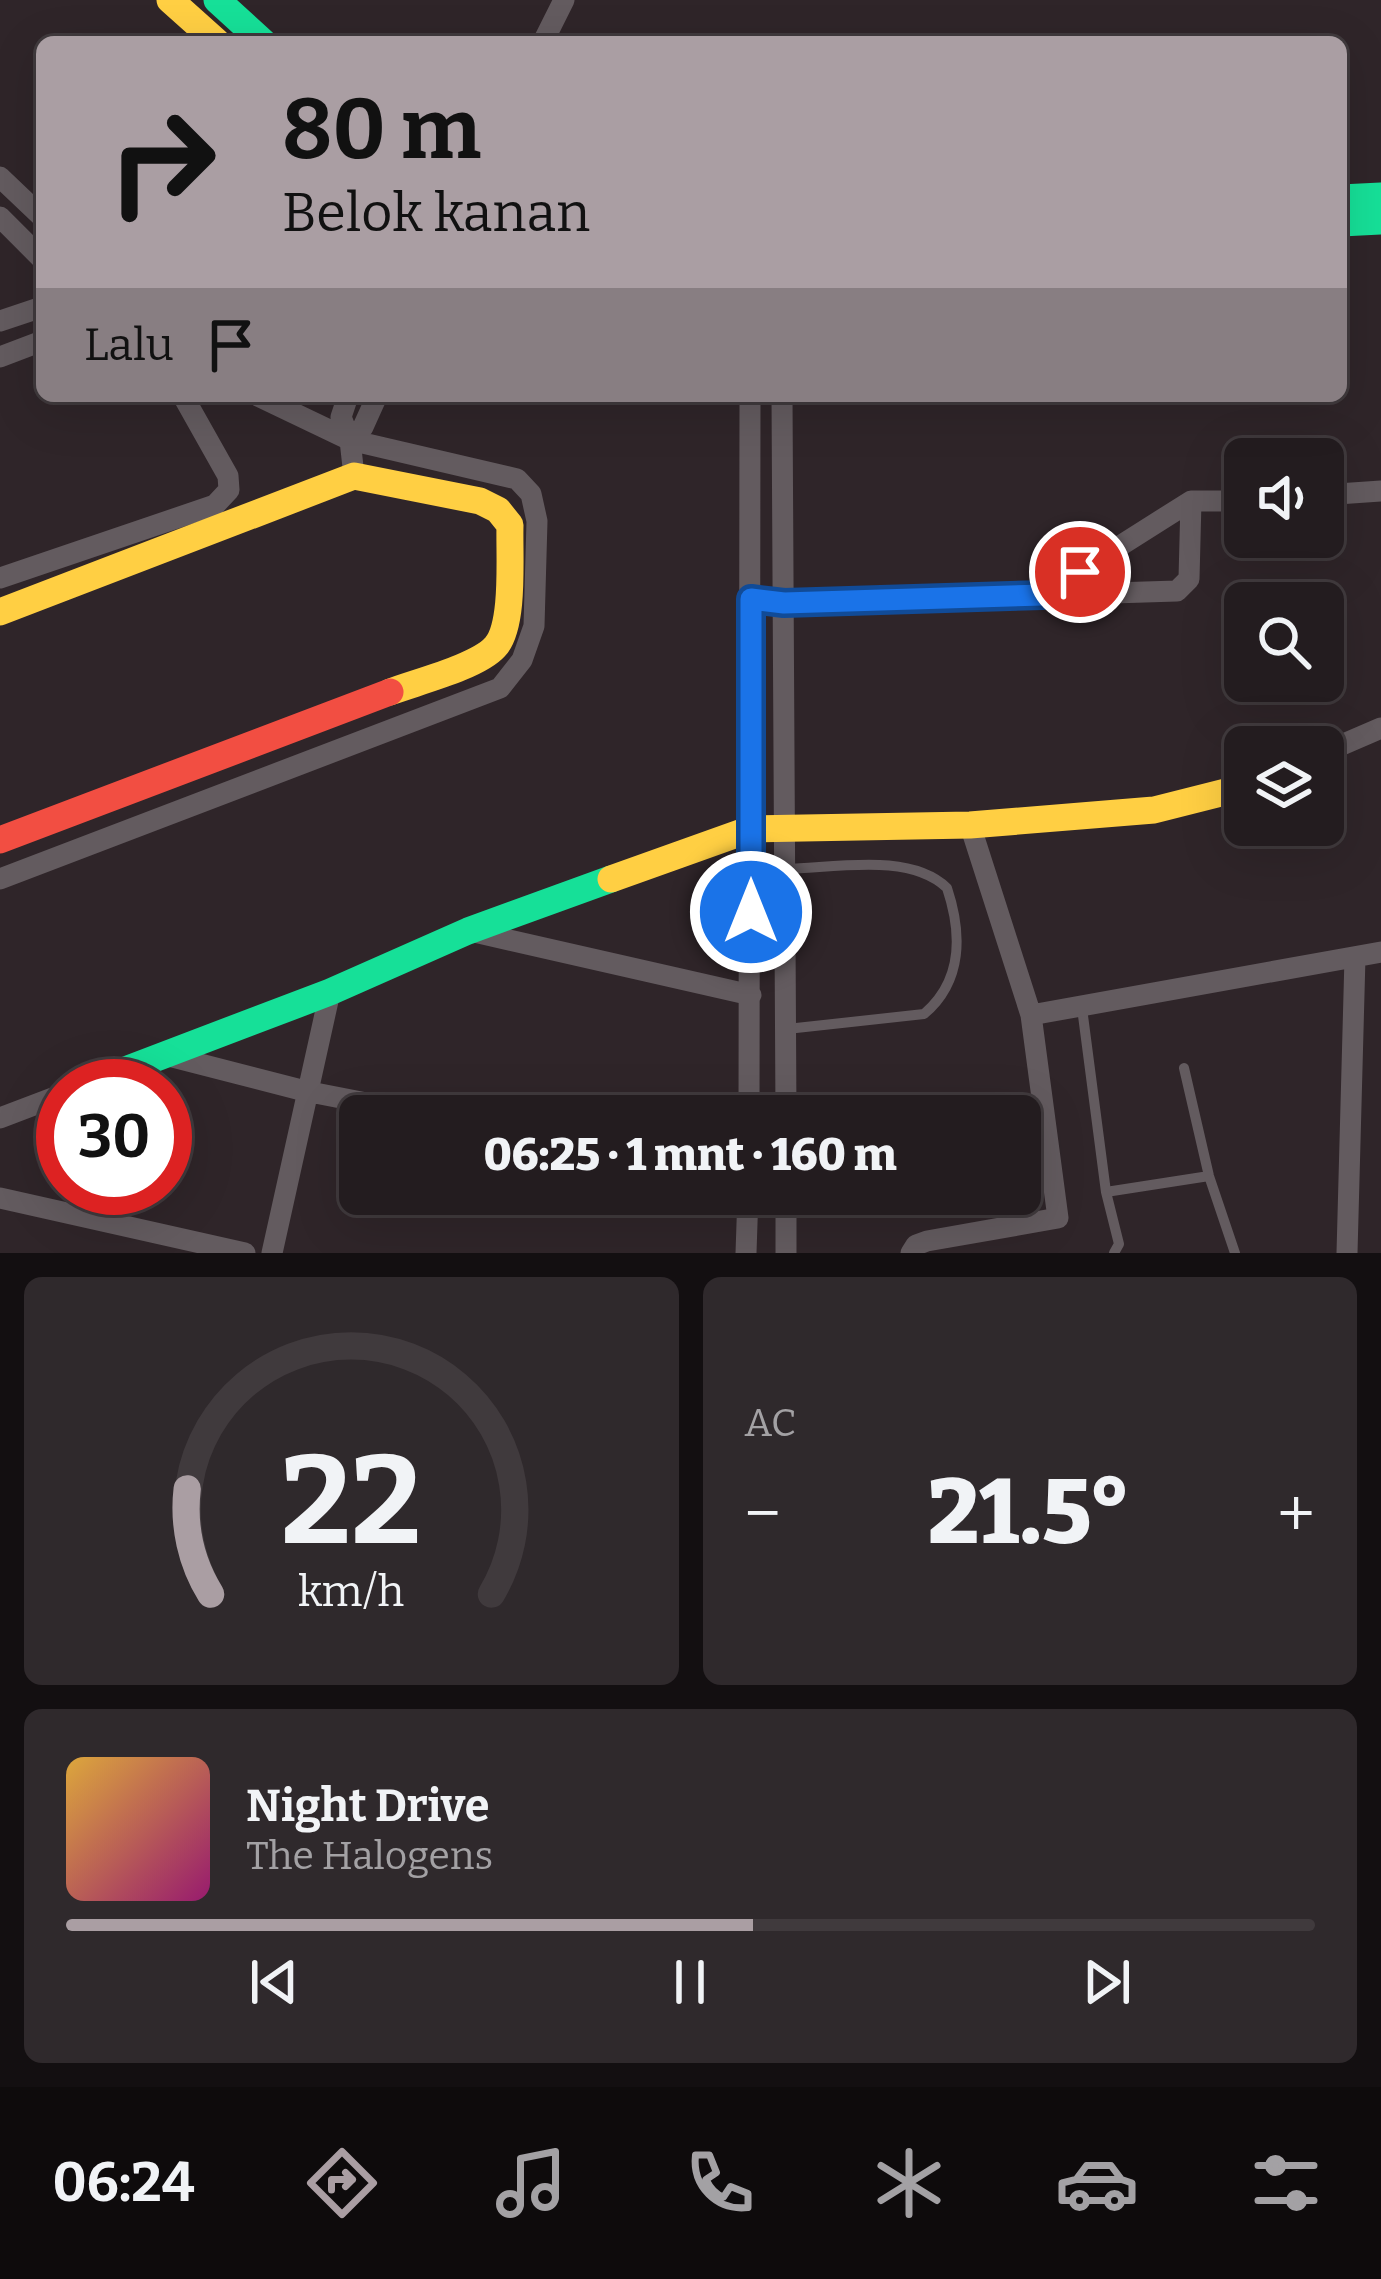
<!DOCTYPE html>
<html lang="id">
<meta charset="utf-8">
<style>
body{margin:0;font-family:Bitter,serif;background:#2f292c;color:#f1f3f6;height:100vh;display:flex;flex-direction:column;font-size:45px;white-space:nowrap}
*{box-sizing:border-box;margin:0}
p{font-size:39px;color:#a3a1a4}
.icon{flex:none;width:66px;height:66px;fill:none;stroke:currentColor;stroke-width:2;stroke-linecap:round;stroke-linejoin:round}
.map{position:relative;height:1253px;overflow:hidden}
.drawer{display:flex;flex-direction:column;gap:24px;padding:24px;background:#130f11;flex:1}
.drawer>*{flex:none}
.top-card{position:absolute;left:36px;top:36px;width:1311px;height:366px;border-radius:18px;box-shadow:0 12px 48px #0002,0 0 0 3px #403a3d;background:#aa9ea3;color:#111;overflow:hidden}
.buttons{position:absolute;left:1224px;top:438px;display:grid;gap:24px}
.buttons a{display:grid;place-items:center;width:120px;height:120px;border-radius:18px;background:#231c1f;box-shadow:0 12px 48px #0002,0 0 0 3px #403a3d;font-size:60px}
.speed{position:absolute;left:36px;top:1059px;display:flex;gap:24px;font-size:60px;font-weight:700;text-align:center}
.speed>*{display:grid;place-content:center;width:156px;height:156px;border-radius:50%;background:#231c1f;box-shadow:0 12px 48px #0002,0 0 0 3px #403a3d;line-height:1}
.speed .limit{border:18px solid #d22;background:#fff;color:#111}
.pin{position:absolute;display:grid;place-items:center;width:102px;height:102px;color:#fff;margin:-51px;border:6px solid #fff;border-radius:50%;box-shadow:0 3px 12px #0007}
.me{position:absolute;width:132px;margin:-66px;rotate:0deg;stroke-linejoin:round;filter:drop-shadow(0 0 9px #0008)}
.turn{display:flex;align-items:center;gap:42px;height:252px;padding:0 48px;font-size:54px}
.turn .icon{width:156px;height:156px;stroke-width:2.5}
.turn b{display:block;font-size:84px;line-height:102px}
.then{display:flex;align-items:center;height:114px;padding:0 48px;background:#0003;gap:24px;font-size:45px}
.big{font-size:90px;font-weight:800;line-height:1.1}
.drawer .tile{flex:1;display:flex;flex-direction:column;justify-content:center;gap:18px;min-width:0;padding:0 42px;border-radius:18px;background:#2f292c}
.drawer .dial{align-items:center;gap:0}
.dial svg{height:312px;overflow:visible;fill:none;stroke:#403a3d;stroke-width:7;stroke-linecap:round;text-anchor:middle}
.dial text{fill:#f1f3f6;stroke:none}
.song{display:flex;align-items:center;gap:36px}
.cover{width:144px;height:144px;border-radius:18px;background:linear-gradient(135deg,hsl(40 70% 55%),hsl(320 70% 35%))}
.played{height:12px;border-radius:6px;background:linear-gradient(90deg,#aa9ea3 55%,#403a3d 55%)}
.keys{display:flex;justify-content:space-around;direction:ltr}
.heat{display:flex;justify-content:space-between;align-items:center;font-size:66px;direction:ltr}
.drawer .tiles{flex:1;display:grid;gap:24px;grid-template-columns:1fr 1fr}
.tile:last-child{grid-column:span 2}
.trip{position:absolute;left:339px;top:1095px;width:702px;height:120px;border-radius:18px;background:#231c1f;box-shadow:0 12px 48px #0002,0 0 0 3px #403a3d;font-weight:800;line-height:120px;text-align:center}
.tabs{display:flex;height:192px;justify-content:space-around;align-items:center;background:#0e0b0c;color:#a3a1a4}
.tabs .icon{width:84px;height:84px}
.tabs .active{color:#aa9ea3}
.tabs b{font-size:54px;color:#f1f3f6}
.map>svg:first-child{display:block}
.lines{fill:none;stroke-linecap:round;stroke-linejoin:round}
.lane{stroke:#635b5f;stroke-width:10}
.street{stroke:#635b5f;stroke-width:21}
.fast{stroke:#16e098;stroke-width:27}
.slow{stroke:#ffcf43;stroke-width:27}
.jam{stroke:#f24e42;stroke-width:27}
.route-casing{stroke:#114b97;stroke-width:30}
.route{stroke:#1a73e8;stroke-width:21}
</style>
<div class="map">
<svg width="1381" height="1253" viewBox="0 0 1381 1253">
<rect width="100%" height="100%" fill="#2f2529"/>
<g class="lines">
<path class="lane" d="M1082,1008l24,184 13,52 -5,9
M787,1029l137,-15c39,-33 38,-81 23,-126 -37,-36 -113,-20 -160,-19
M1184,1068l25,108 26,77
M1106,1192l103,-16"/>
<path class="street" d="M543,42l21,-42
M0,177l42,40
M0,217l42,42
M0,321l42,-14
M0,357l42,-16
M348,396l-7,21 9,23 4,36
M782,396l4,720
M350,440l13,-13 14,-31
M1323,495l58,-4
M0,578l215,-73 14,-15 -1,-14 -45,-80
M1044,594l147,-93h54
M751,599l33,4 393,-12 12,-12 2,-78
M1323,753l58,-25
M970,825l61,190 350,-63
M0,879l500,-191 22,-28 12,-34 3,-105 -6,-27 -14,-15 -167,-39 -92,-44
M470,931l281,64
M165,1055l140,36 128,25
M749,1116l1,-720
M0,1118l63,-24
M0,1198l245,55
M272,1253l58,-261
M746,1253l2,-59
M786,1253v-59
M911,1253l5,-8 11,-4 131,-23 -27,-203
M1347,1253l8,-296"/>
<path class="fast" d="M217,0l46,42
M1341,198l40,-2
M1341,223l40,-2
M83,1086l247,-94 138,-61 143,-52"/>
<path class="slow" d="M170,0l47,42
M0,612l354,-136 126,25 18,9 12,15c-1,29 5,101 -15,122 -18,20 -79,35 -105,45
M611,879l140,-50 219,-4 184,-15 91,-23"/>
<path class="jam" d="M0,840l390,-148"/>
</g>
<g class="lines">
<defs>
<path id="route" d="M751,912v-313l33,4 259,-8 37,-23"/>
</defs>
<use href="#route" class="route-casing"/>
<use href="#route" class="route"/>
</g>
</svg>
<div class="buttons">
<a><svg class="icon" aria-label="sound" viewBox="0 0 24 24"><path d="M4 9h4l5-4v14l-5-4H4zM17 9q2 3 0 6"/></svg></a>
<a><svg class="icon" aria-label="search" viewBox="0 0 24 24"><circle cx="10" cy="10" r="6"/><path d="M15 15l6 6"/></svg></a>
<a><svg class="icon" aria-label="layers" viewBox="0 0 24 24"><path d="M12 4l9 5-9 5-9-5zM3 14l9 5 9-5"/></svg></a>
</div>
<div class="speed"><div class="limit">30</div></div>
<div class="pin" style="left:1080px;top:572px;background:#d93025"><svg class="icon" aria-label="arrive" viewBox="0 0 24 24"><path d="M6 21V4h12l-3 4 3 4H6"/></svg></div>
<svg class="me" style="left:751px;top:912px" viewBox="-20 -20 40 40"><circle r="17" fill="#1a73e8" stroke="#fff" stroke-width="3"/><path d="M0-11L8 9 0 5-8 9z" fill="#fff"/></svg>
<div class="trip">06:25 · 1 mnt · 160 m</div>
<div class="top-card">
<div class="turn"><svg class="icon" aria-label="right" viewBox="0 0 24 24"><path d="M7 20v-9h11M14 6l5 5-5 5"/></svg><div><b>80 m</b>Belok kanan</div></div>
<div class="then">Lalu<svg class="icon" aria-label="arrive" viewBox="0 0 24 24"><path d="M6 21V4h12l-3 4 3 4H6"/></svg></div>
</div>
</div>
<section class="drawer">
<div class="tiles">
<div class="tile dial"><svg viewBox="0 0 100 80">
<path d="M14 69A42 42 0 1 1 86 69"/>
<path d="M14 69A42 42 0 0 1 8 42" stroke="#aa9ea3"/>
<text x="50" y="56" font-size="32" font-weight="700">22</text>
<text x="50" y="72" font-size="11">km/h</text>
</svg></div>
<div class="tile"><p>AC</p>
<div class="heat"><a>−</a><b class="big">21.5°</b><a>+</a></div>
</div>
<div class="tile">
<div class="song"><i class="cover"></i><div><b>Night Drive</b><p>The Halogens</p></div></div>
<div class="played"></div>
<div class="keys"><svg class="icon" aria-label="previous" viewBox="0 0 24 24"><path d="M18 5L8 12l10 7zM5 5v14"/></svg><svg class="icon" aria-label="pause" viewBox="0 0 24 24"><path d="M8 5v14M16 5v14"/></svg><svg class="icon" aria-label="next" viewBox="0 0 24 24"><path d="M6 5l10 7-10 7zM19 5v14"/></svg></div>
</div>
</div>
</section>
<nav class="tabs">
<b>06:24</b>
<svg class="icon active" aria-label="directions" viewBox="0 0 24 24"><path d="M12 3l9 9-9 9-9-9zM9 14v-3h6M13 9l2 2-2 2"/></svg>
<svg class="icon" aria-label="music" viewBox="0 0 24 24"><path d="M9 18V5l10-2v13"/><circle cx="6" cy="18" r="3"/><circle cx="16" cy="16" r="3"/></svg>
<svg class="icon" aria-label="phone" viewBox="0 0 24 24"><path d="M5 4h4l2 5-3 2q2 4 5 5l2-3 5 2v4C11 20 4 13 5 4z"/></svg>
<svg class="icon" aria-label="climate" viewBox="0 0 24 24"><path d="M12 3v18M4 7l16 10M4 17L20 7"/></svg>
<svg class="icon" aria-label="car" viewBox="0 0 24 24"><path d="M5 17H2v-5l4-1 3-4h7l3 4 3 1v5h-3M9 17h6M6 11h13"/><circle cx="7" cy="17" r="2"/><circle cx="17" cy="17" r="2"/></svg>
<svg class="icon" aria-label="filters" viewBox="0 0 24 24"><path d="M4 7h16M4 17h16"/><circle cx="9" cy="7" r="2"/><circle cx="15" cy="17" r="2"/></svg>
</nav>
